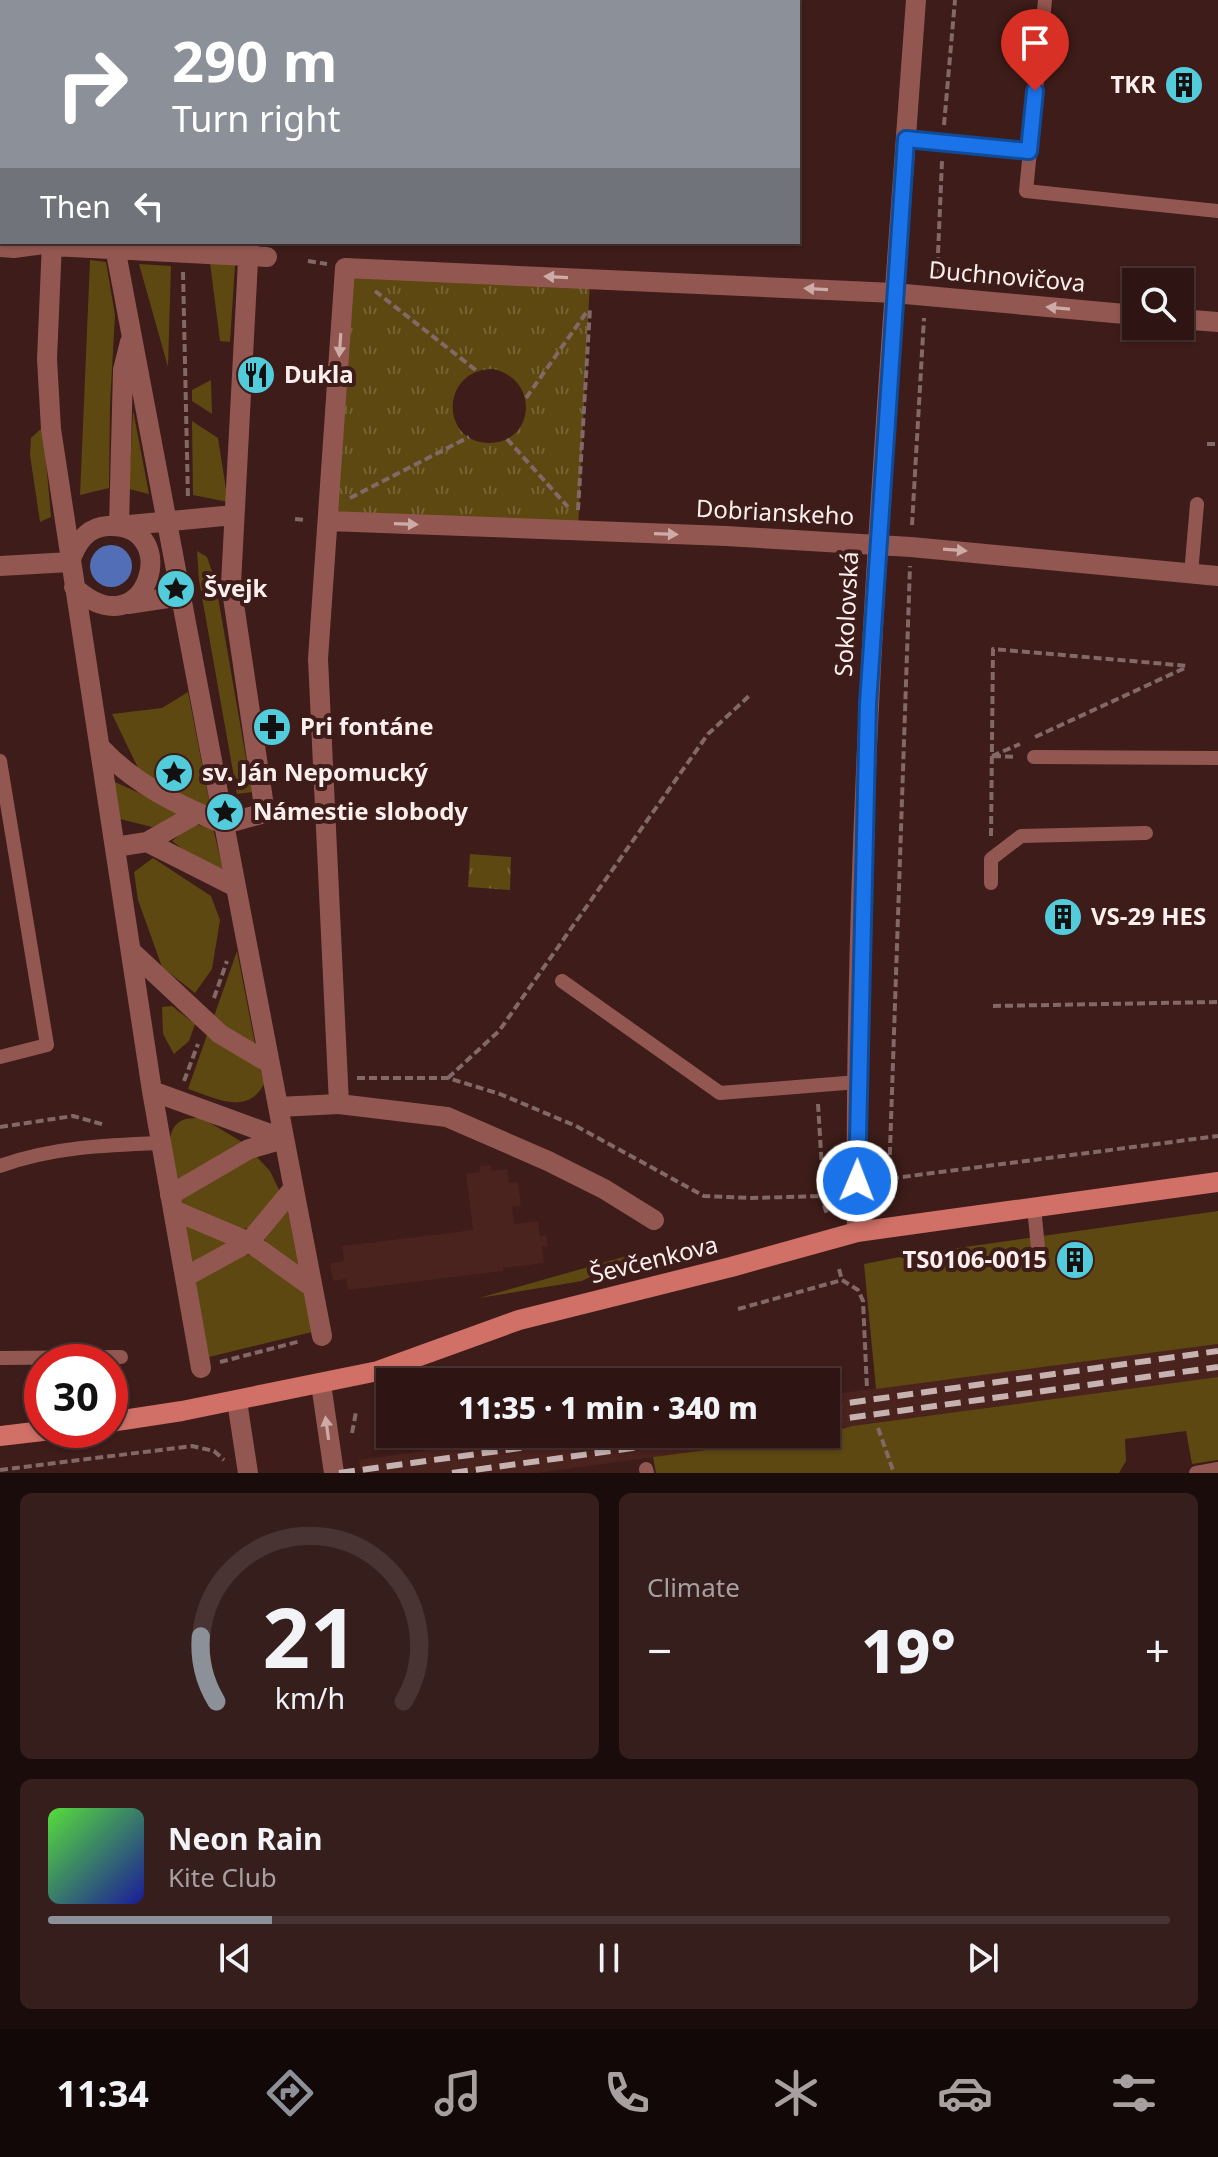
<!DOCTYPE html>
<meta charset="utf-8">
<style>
body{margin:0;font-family:"Noto Sans",sans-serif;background:#361e1c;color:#f1f3f6;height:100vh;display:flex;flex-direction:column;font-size:30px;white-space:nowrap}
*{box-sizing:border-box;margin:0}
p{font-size:26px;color:#a79fa0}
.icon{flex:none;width:44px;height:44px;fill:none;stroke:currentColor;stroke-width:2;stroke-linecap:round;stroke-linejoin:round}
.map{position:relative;height:1473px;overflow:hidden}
.details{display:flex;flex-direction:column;gap:20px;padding:20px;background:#190c0a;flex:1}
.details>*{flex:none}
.top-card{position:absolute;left:0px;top:0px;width:800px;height:244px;box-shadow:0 2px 6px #0004,0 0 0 2px #493433;background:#8c9099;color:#fff;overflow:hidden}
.buttons{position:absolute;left:1122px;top:268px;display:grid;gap:16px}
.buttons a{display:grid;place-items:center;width:72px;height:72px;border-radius:0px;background:#2e1513;box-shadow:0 2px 6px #0004,0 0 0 2px #493433;font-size:40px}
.speed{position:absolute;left:24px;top:1344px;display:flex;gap:16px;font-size:40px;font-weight:700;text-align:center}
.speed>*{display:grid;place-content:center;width:104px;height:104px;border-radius:50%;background:#2e1513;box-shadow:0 2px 6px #0004,0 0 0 2px #493433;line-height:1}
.speed .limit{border:12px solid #d22;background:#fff;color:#111}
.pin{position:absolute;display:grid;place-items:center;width:68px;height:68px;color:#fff;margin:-82px -34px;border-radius:50% 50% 50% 0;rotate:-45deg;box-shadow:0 0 8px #0007}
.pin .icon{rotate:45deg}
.me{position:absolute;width:88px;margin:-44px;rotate:1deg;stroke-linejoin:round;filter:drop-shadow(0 0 6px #0008)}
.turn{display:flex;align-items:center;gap:28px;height:168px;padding:0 40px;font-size:36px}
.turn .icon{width:104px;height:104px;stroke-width:2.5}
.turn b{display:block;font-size:56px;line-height:68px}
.then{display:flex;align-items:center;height:76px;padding:0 40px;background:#0003;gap:16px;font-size:30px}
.big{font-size:60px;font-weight:800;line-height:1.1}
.details .widget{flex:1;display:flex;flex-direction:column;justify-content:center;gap:12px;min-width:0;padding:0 28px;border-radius:12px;background:#361e1c}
.details .dial{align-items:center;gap:0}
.dial svg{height:208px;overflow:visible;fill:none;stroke:#493433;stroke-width:7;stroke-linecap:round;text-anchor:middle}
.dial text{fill:#f1f3f6;stroke:none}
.song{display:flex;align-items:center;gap:24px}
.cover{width:96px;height:96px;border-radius:12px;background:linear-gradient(135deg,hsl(110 70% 55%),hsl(240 70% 35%))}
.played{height:8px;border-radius:4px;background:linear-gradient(90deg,#8c9099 20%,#493433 20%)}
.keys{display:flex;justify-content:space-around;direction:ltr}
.heat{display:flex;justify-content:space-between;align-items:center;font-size:44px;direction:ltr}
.details .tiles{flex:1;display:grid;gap:20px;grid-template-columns:1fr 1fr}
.widget:last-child{grid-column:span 2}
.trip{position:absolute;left:376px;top:1368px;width:464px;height:80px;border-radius:0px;background:#2e1513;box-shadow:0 2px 6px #0004,0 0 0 2px #493433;font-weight:800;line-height:80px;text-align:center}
.menu{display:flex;height:128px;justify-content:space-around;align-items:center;background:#120808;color:#a79fa0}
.menu .icon{width:56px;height:56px}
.menu .on{color:#8c9099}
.menu b{font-size:36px;color:#f1f3f6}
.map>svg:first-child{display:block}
.built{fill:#4a221e}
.grass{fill:#5d4811}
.park{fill:url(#park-tufts);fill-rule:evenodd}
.water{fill:#516eb7}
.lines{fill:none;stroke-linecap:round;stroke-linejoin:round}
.path{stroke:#826866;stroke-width:4;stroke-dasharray:8 4;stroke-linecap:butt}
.service{stroke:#935751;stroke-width:14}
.pedestrian{stroke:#935751;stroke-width:20}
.minor{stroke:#935751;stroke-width:20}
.secondary{stroke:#d07067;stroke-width:20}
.rail{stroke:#c6b2b0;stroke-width:6;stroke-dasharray:16 8;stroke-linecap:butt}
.oneway{fill:#cdaba7}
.route-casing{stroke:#114b97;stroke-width:20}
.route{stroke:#1a73e8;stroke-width:14}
.labels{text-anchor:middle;stroke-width:8;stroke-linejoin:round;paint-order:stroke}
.poi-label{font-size:24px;font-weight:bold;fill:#fdefed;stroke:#3d1c19;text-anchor:start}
.street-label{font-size:24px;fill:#fdefed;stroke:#3d1c19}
</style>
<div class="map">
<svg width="1218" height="1473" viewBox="0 0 1218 1473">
<defs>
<pattern id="park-tufts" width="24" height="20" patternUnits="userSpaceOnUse" patternTransform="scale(2)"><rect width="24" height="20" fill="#5d4811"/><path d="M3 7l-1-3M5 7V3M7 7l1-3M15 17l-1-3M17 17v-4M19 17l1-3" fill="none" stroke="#756334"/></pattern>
</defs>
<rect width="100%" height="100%" fill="#3d1c19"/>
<path class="built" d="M484,0h303l-303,2z
M491,1165l1,6 15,-2 2,14 9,-1 3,24 -9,1 2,17 24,-3 2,15 6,-1 2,11 -6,1 2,16 -41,5v3l-155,19 -2,-11 -13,2 -3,-18 14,-2 -2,-15 131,-16 -7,-56 14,-2v-6z
M1218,1344v33l-366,49 -9,5 -17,2v-38z
M546,1434h275l-283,39h-177l-2,-13z"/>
<path class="grass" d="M90,260l16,2 9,53 -5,90 -1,83 -29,7z
M210,263l25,2 -5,77 -10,-1z
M139,264l32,2 -3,101z
M211,380l1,34 -20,-13v-11z
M133,410l16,84 -20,-5z
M192,421l26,17 10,64 -35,-7z
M43,427l8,90 -11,5 -10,-67 1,-17z
M197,551l10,6 8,23 37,212 -15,2 -38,-214z
M188,692l23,118 -39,-15 -33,-25 -27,-56 50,-6z
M113,781l72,33 -33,13 -32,-8z
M193,824l20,4 10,41 -23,-7 -28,-21z
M153,858l58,38 9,24 -8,49 -17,24 -33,-26 -24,-67 -4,-28z
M237,951l18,93 -42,-25z
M172,1006l23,18 -6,17 -15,13 -11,-20 -1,-27z
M207,1035l53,33 4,16c-17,32 -48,14 -76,5z
M202,1118l45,27 -69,41c-3,-18 -19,-56 5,-66 5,-2 14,-2 19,-2z
M253,1153l17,18 12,25 -33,32 -5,1 -62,-20 -2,-13z
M287,1207l13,66 -35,-32 -2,-5z
M1218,1211v133l-342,45 -12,-125 51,-10z
M184,1221l52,20 -44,27z
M242,1254l14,2 46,30 10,46 -103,25 -15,-80z
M634,1254l-52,27 -103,17z
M1218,1377v83l-26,4 -6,-33 -61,8 1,22 -7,12h-463l-3,-16 173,-23 26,-8z"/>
<path class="park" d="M345,268l245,11 -12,251 -250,-9zM493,369c47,10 42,74 -4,74 -49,0 -49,-74 4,-74z
M470,854l41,3 -1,33 -42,-3z"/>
<path class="water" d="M90 566a21 21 0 1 1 42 0a21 21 0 1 1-42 0Z"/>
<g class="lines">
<path class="path" d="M179,0v2
M944,125l11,-125
M308,261l19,3
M183,272l5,228
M937,277l5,-116
M375,291l102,80
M526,398l62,-88
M507,439l61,68
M1207,444h11
M350,498l119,-61
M578,510l12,-202
M295,519l10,1
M912,525l12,-207
M1035,737l152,-70
M992,756l28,-12
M993,756l23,1
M991,836l2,-187 196,17
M214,998l13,-37
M993,1006l225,-4
M357,1078h91l52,16 76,32 128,70 48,2 71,-2
M448,1078l51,-47 209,-297 41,-38
M184,1081l14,-37
M818,1104l5,81
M0,1127l73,-11 32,9
M889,1179l21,-613
M879,1180l339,-44
M824,1205l3,9
M839,1269l3,11
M738,1309l104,-29 16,10 5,11 4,88
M220,1362l81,-21
M878,1428l16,45
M352,1433l4,-21
M0,1470l192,-24 22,5 10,9"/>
<path class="service" d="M1045,0l-19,191 192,20
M906,139l123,12
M0,250l14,1 38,-5
M1191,574l6,-70
M1034,757l184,1
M0,761l47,284 -47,12
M991,883v-24l30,-23 125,-3
M562,981l158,112 138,-11
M0,1166c52,-19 106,-21 161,-23
M1034,1207l4,41
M0,1358l121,-1
M646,1469l1,4
M1196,1473l22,-4"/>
<path class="pedestrian" d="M72,0v2
M205,0v2
M239,0l1,2
M52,242l-5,117 4,70 101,662 49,277
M114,242l110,582
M249,242l-18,342 34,229 -41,11 98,512
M52,246l215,11
M130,342l-7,28 -4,156 115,-11
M0,566l70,-4c6,-18 16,-35 38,-36 77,-4 39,128 -34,61
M128,604l53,-8
M100,747c34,37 78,58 124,77
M147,842l51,-29
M115,847l32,-5 89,45
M131,951l89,83 49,29
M152,1091l132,48
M278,1107l61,-3
M170,1195l79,-46 35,-10
M173,1210l76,32 63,45
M185,1277l64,-35 44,-53"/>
<path class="minor" d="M1180,319l38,3
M328,521l398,15 185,11 307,29
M654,1220l-50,-31 -56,-28 -101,-44 -108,-13 -21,-445 27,-391 549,25 242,22
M857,1232c-4,-412 29,-822 59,-1232
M321,1384l13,89
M237,1401l11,72"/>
<path class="secondary" d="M110,1422l72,-11 196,-40 141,-51 212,-53 126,-35 361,-50
M0,1436l51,-6"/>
<path class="rail" d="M826,1406l392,-55
M826,1421l392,-54
M339,1473l283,-39
M452,1473l282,-39"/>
</g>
<defs><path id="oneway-solid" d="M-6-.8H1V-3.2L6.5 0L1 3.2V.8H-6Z" transform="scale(2)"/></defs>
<g class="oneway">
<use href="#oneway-solid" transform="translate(556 277) rotate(-177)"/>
<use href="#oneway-solid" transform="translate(816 289) rotate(-177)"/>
<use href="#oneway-solid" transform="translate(1058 308) rotate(-175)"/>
<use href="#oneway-solid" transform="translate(340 345) rotate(94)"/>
<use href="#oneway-solid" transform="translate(406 524) rotate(2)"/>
<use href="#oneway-solid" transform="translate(666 534) rotate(2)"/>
<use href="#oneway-solid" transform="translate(955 550) rotate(4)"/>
<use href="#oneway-solid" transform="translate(327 1428) rotate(-98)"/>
</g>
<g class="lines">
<defs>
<path id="route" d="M857,1181l11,-477 38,-565 123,12 6,-60"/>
</defs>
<use href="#route" class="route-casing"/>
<use href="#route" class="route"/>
</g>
<defs>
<symbol id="building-disc" viewBox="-11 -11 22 22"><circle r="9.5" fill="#52cbda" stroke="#3d1c19"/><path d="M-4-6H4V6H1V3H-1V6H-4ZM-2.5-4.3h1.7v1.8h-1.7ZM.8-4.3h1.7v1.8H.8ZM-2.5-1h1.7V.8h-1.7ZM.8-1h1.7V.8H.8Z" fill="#111"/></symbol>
<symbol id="restaurant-disc" viewBox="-11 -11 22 22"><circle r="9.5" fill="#52cbda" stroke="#3d1c19"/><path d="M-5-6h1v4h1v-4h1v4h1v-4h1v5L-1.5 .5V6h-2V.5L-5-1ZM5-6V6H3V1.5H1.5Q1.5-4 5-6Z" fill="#111"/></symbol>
<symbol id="sight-disc" viewBox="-11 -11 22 22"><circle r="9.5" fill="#52cbda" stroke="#3d1c19"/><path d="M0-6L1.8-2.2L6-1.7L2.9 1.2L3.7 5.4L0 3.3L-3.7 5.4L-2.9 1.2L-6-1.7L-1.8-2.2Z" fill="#111"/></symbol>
<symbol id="pharmacy-disc" viewBox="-11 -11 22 22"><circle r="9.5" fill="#52cbda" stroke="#3d1c19"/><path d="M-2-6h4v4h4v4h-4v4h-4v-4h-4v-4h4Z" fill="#111"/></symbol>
</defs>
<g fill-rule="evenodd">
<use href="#building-disc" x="1162" y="63" width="44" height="44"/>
<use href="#restaurant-disc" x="234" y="353" width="44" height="44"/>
<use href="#sight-disc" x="154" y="567" width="44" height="44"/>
<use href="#pharmacy-disc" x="250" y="705" width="44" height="44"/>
<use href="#sight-disc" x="152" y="751" width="44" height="44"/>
<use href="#sight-disc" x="203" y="790" width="44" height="44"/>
<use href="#building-disc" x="1041" y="895" width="44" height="44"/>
<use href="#building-disc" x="1053" y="1238" width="44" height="44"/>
</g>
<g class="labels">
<g class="poi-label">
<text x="1156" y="93" text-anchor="end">TKR</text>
<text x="284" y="383">Dukla</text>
<text x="204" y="597">Švejk</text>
<text x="300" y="735">Pri fontáne</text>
<text x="202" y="781">sv. Ján Nepomucký</text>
<text x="253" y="820">Námestie slobody</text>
<text x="1091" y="925">VS-29 HES</text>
<text x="1047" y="1268" text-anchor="end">TS0106-0015</text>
</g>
<g class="street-label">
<text transform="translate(1007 277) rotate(5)" y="8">Duchnovičova</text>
<text transform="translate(775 513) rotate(3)" y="8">Dobrianskeho</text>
<text transform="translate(847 614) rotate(-87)" y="8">Sokolovská</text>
<text transform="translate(654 1260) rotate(-14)" y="8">Ševčenkova</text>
</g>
</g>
</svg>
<div class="buttons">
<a><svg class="icon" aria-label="search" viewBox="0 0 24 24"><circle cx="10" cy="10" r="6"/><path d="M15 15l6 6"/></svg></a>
</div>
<div class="speed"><div class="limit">30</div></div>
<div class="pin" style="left:1035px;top:91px;background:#d93025"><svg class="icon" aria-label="arrive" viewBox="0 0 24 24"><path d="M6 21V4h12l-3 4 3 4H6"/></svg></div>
<svg class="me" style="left:857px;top:1181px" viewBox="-20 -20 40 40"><circle r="17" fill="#1a73e8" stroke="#fff" stroke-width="3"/><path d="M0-11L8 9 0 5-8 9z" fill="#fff"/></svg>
<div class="trip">11:35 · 1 min · 340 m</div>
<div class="top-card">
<div class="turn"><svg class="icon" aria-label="right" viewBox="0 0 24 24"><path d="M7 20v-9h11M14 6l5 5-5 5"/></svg><div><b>290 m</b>Turn right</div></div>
<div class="then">Then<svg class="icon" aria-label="left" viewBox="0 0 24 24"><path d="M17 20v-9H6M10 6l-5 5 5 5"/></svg></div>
</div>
</div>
<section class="details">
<div class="tiles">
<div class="widget dial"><svg viewBox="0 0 100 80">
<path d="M14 69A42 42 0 1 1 86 69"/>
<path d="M14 69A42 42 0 0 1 8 44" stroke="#8c9099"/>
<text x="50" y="56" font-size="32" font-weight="700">21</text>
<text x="50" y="72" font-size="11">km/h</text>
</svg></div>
<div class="widget"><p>Climate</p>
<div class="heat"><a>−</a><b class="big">19°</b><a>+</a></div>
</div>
<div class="widget">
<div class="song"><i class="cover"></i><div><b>Neon Rain</b><p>Kite Club</p></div></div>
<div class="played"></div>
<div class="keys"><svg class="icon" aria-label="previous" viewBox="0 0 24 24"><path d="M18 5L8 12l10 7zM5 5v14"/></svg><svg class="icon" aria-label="pause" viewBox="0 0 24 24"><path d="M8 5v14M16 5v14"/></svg><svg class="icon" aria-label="next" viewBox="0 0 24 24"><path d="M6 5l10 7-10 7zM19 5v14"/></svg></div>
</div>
</div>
</section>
<nav class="menu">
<b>11:34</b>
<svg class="icon on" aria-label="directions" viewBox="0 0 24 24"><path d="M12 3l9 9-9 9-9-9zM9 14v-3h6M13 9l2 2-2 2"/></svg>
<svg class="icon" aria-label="music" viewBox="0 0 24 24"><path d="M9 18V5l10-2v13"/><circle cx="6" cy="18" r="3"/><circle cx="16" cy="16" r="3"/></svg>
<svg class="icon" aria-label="phone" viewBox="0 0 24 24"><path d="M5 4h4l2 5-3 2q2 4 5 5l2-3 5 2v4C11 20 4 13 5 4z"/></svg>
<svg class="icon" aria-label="climate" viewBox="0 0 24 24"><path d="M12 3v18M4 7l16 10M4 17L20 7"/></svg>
<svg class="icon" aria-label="car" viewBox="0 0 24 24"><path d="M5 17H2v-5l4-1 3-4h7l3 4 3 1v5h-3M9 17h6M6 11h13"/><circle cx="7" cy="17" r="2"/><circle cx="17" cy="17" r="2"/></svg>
<svg class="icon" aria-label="filters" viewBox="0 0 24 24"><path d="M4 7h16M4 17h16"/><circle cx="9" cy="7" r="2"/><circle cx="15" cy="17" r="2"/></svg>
</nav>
